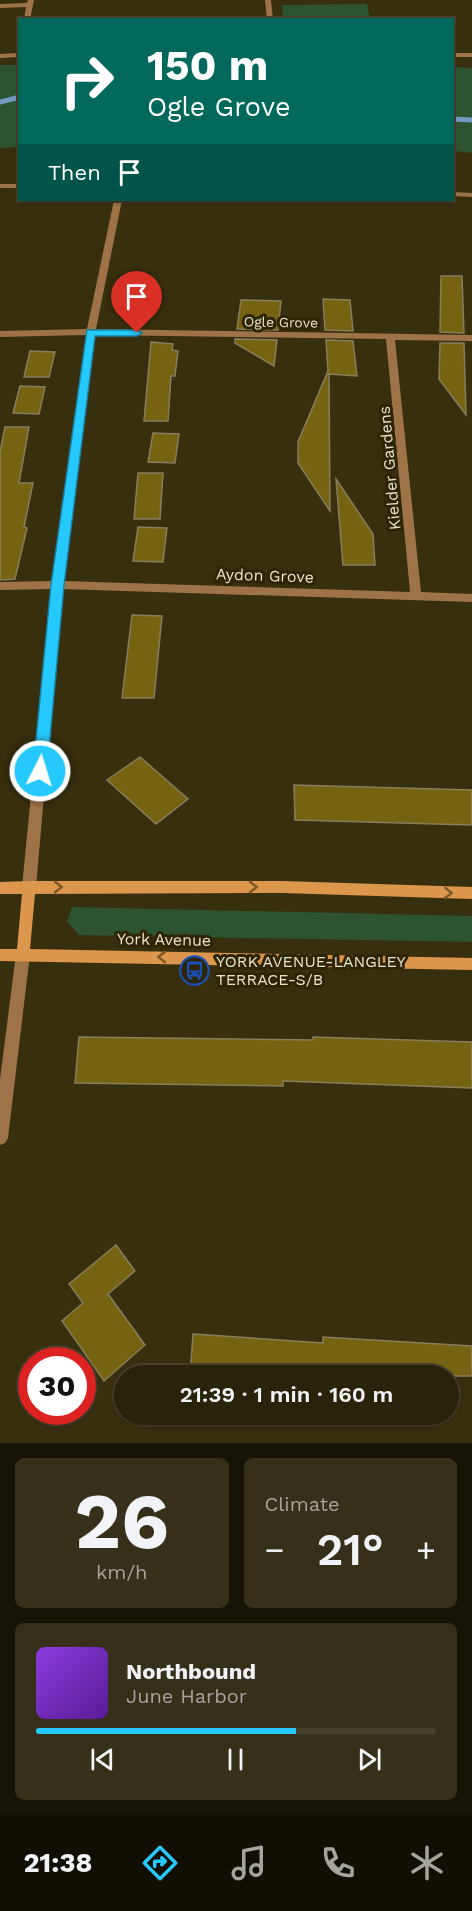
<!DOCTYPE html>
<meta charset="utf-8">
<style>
body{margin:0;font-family:"Work Sans",sans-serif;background:#362f19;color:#f1f3f6;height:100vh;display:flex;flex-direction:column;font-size:22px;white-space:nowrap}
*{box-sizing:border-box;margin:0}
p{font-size:20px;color:#a5a49d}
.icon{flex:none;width:33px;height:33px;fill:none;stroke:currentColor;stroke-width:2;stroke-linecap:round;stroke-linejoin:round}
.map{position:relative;height:1443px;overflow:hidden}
.sheet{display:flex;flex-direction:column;gap:15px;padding:15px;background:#171306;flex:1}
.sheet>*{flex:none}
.banner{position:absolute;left:18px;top:18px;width:436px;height:183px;border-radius:0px;box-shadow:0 2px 4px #0004,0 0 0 2px #46402c;background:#00695c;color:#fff;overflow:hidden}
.speed{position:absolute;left:18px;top:1347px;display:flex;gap:12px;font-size:30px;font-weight:700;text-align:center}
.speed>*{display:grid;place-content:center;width:78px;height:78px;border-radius:50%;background:#2a230b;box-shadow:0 2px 4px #0004,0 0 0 2px #46402c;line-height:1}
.speed .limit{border:9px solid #d22;background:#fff;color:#111}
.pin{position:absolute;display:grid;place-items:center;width:51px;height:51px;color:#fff;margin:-62px -26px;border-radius:50% 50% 50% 0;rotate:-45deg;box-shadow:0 0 6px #0007}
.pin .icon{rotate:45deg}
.me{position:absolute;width:66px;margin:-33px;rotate:5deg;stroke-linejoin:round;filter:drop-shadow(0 0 4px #0008)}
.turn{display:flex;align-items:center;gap:21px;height:126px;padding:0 30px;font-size:27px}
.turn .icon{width:78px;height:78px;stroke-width:2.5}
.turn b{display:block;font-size:42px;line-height:51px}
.then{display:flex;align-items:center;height:57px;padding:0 30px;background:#0003;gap:12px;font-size:22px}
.big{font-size:45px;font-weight:600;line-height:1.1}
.sheet .tile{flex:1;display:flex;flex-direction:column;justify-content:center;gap:9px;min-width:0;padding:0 21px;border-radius:9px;background:#362f19}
.sheet .dial{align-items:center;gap:0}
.dial b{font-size:78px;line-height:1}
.song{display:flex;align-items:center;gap:18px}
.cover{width:72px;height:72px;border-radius:9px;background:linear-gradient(135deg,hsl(270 70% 55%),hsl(270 70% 35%))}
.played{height:6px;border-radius:3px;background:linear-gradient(90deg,#25c9fe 65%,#46402c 65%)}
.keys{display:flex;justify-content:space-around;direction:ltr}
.heat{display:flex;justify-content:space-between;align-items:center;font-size:33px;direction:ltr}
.sheet .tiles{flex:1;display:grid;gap:15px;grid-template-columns:1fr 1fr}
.tile:last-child{grid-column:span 2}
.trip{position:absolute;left:114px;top:1365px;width:345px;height:60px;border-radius:30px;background:#2a230b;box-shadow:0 2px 4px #0004,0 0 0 2px #46402c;font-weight:600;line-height:60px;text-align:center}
.tab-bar{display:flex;height:96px;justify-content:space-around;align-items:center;background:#110e04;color:#a5a49d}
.tab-bar .icon{width:42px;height:42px}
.tab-bar .active{color:#25c9fe}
.tab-bar b{font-size:27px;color:#f1f3f6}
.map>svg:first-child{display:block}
.green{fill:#2d5330}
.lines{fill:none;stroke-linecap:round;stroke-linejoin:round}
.stream{stroke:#749ac3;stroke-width:5}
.building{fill:#766312;stroke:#877e5c;stroke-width:1.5}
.street{fill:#9e7347;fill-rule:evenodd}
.secondary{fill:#dd974d;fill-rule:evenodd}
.oneway{stroke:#7d5825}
.route{fill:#25c9fe;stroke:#1883a5;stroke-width:1.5}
.labels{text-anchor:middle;stroke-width:6;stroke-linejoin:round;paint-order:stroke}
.far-street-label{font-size:14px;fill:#e7e3d0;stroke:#2e2504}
.street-label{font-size:16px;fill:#e7e3d0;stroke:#2e2504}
.poi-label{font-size:16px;fill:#e7e3d0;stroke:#2e2504;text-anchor:start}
</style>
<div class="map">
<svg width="472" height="1443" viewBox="0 0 472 1443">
<rect width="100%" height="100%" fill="#382f0f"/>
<path class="green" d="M367,4l3,15h-87l-1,-14z
M0,65h19v82l-19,1z
M453,67l19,1v85l-19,-2z
M72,907l400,9v26l-393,-7 -12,-14z"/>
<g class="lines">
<path class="stream" d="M0,102l20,-5
M453,119l19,1"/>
</g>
<path class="building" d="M441,276h21l2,57 -24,-1z
M323,299l27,1 3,31 -28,-1z
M241,300l40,1 -3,29 -41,-1z
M235,339l42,1 -3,26 -39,-23z
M326,340l27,1 4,35 -28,-2 1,137 -32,-48v-21l30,-71z
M151,342l22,2 -1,6 6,1 -3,25h-4l-3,45h-24z
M440,343h24l2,72 -27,-36z
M30,351l25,1 -6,25h-25z
M20,386l25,1 -6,27 -26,-1z
M5,427h24l-10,56h14l-9,44 3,1 -12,51 -15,1v-128z
M153,433l26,1 -4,29 -27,-1z
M138,473h25l-3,46h-26z
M336,479l37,55 2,31h-32z
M138,527l29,1 -4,34 -30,-1z
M132,615l30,1 -8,82h-32z
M140,757l48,42 -32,25 -49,-44z
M294,785l178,5v35l-177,-5z
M79,1037l234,3v-3l159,5v46l-189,-7v5l-208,-3z
M116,1245l19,26 -27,23 37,51 -41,36 -42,-60 21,-18 -14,-19z
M193,1334l130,9v-6l149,9v30h-282z"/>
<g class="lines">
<path class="street" d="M28,0h6l-4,20h-6l2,-13 -26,1v-4l27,-1z
M265,0h6l2,20h-6z
M20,53v4l-20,1v-4z
M453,53h19v4h-19z
M0,184h20v4h-20z
M453,192l19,1v4l-19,-1z
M114,200h8l-26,129 376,6v6l-77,-1 26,252 51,2v8l-410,-13 -26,298 -2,4 -5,2 -5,-2 -2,-4 29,-298 -51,1v-8l52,-1 34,-246 -86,2v-6l87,-2zM95,335l291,4 24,253 -347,-11z
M23,948l5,2 2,4 -22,184 -3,5 -5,2v-66l16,-125 2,-4z"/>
<path class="secondary" d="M29,881h253l190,6v12l-190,-6 -247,1 -5,55 442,9v12l-472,-9v-12h17l5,-55h-22v-12z"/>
</g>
<defs><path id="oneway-chevron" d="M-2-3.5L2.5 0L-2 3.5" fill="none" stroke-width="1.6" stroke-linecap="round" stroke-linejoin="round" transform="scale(1.5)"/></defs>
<g class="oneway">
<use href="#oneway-chevron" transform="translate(58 887)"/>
<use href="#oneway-chevron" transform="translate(253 887)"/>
<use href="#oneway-chevron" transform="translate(448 893) rotate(2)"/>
<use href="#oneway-chevron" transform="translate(162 957) rotate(-179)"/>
</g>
<path class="route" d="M87,330h50l5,3 -5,3h-42l-31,249 -17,186 -2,4h-10l-2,-4 18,-186z"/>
<defs>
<symbol id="bus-ring" viewBox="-11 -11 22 22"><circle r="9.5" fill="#2e2504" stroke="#1a4fb4" stroke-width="1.5"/><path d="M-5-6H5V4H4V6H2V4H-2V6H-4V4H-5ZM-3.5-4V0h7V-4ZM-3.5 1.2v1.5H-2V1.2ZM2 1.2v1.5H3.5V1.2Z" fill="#1a4fb4"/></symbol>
</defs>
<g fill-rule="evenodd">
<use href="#bus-ring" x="178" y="954" width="33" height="33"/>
</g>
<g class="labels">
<g class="far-street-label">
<text transform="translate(281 322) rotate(1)" y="5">Ogle Grove</text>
</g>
<g class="street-label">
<text transform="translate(389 468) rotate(-95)" y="6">Kielder Gardens</text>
<text transform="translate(265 575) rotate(2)" y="6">Aydon Grove</text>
<text transform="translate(164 939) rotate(1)" y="6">York Avenue</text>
</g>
<g class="poi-label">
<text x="216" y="967">YORK AVENUE-LANGLEY<tspan x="216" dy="18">TERRACE-S/B</tspan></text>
</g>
</g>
</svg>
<div class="speed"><div class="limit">30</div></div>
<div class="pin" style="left:137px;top:333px;background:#d93025"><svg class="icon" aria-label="arrive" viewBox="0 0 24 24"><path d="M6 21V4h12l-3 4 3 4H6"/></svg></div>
<svg class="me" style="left:40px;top:771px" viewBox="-20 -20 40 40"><circle r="17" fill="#25c9fe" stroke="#fff" stroke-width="3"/><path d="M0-11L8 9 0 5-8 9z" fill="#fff"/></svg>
<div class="trip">21:39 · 1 min · 160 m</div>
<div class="banner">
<div class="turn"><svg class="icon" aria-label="right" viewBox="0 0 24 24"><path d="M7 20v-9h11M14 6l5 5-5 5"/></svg><div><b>150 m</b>Ogle Grove</div></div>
<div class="then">Then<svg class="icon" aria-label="arrive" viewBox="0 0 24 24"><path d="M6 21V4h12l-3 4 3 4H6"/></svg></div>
</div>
</div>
<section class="sheet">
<div class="tiles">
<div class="tile dial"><b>26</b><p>km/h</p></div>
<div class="tile"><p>Climate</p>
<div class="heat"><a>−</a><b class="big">21°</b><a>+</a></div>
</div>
<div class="tile">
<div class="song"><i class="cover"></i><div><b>Northbound</b><p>June Harbor</p></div></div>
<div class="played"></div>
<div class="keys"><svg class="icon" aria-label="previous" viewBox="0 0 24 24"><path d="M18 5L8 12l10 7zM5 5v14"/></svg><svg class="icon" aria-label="pause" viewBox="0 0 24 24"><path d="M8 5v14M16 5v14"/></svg><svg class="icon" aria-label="next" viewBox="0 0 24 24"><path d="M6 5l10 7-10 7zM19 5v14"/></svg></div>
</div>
</div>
</section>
<nav class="tab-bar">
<b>21:38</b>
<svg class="icon active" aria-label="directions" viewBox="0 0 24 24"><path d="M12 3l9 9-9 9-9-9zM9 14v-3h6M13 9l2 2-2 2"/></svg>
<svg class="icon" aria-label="music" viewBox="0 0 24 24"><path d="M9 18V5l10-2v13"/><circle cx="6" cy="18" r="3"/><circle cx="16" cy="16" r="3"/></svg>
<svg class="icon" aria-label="phone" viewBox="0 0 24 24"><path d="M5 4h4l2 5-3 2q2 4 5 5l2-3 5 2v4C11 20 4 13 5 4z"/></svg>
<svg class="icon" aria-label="climate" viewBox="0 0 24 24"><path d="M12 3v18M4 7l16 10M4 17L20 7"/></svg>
</nav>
